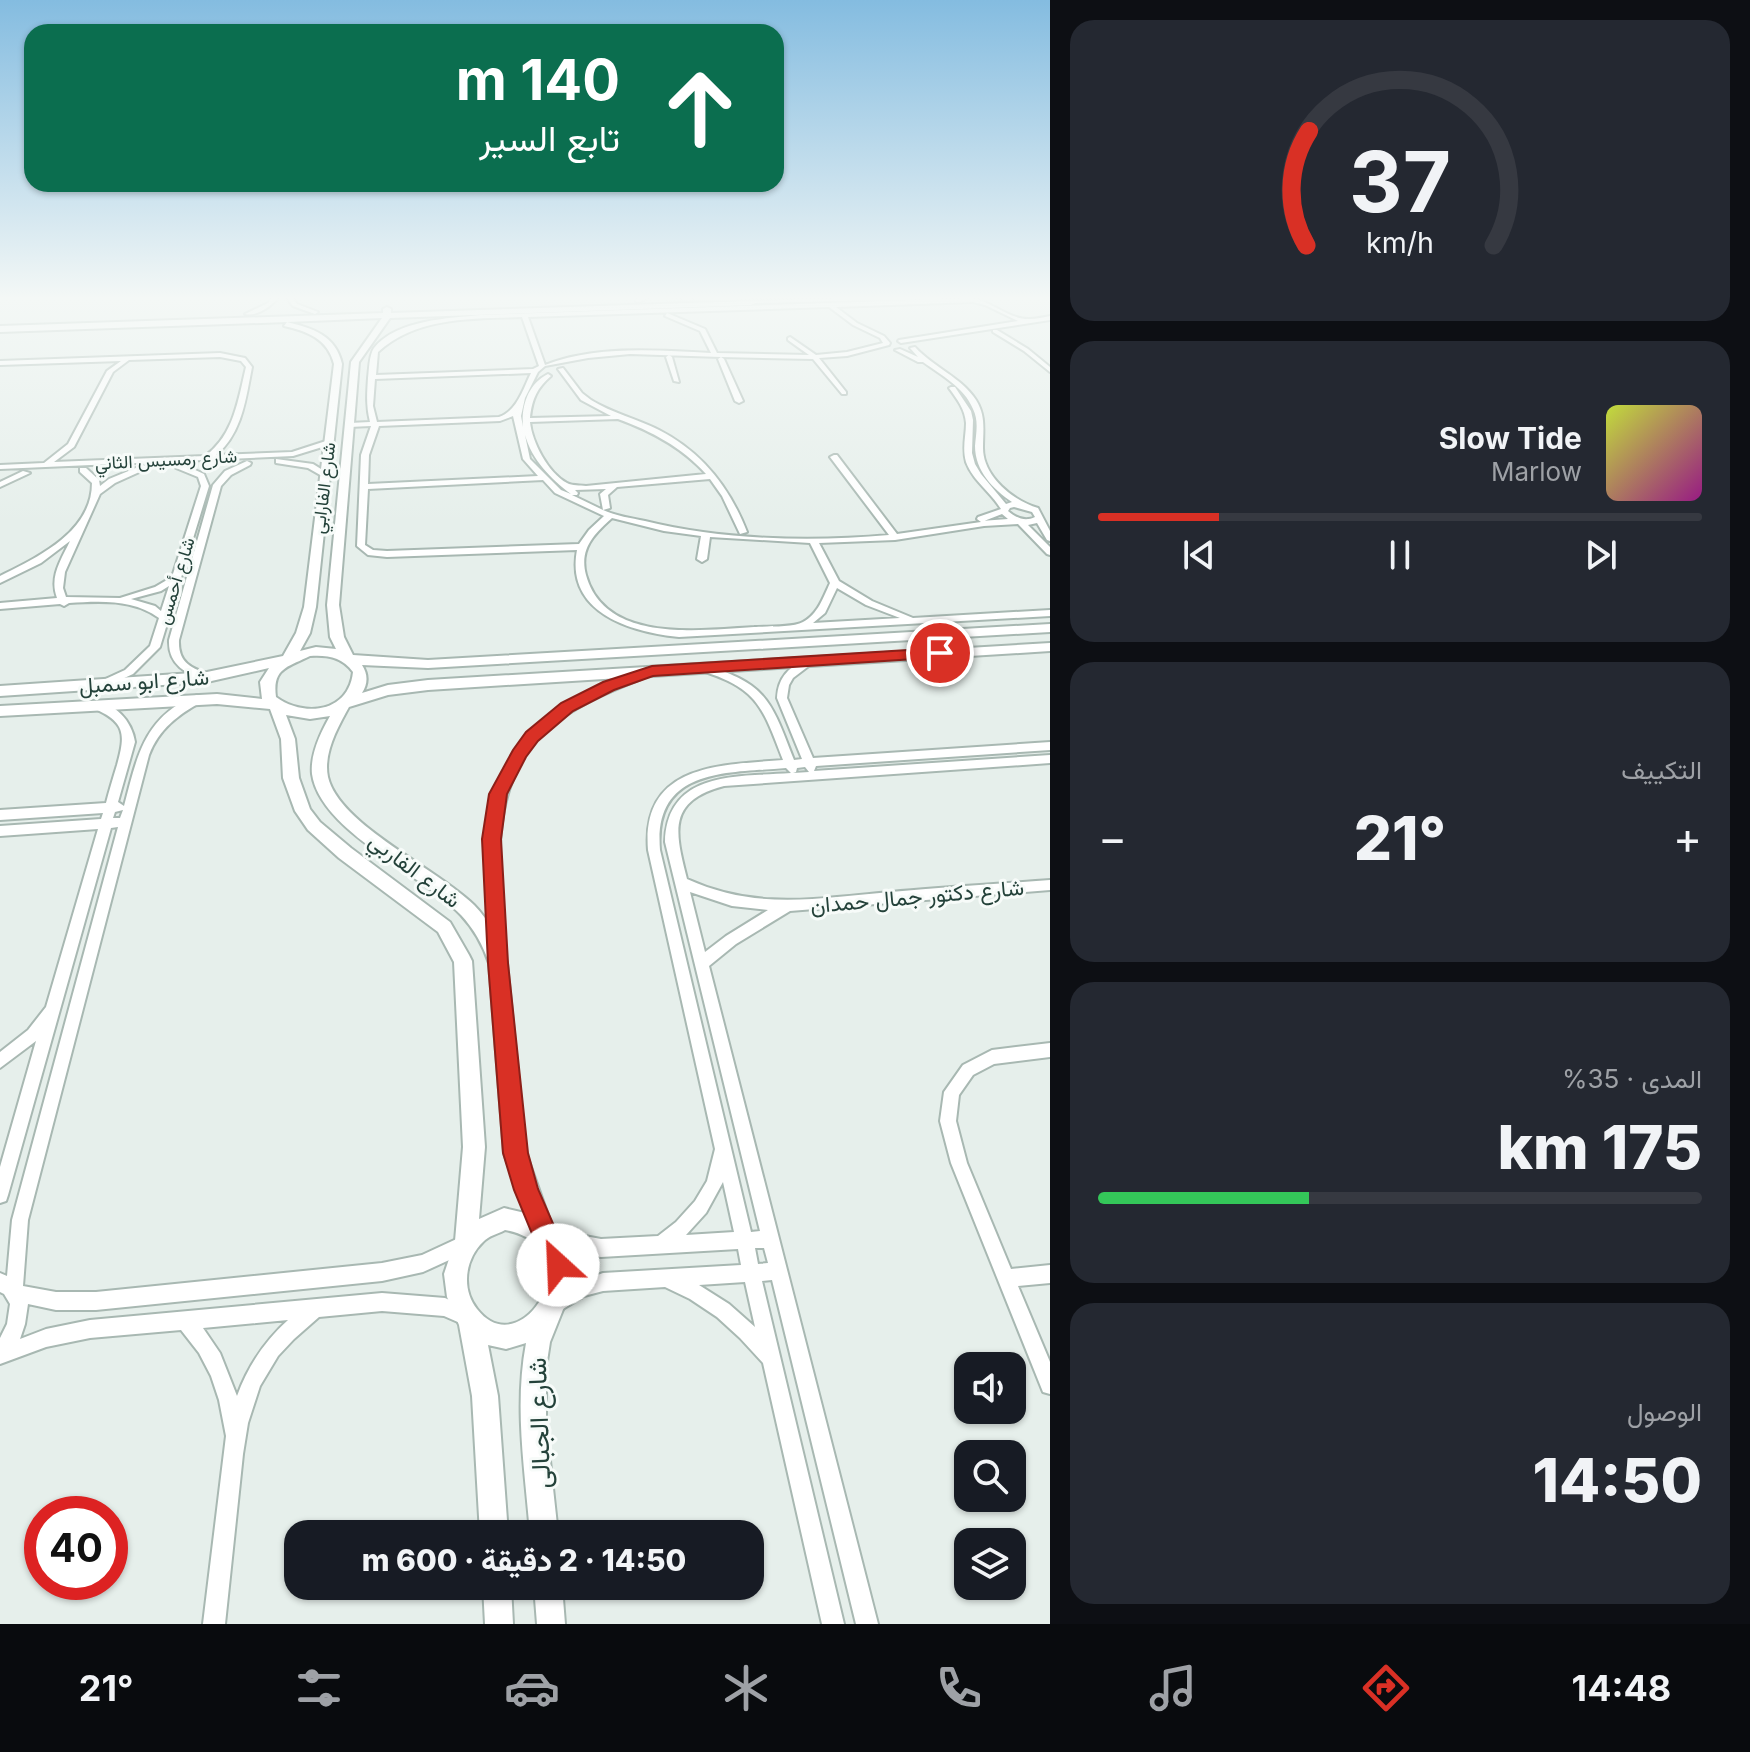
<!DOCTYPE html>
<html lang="ar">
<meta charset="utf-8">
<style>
body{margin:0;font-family:Inter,Vazirmatn,sans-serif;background:#242831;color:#f1f3f6;direction:rtl;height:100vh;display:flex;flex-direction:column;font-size:30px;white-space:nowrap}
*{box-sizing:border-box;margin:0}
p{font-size:26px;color:#9ea1a6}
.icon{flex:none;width:44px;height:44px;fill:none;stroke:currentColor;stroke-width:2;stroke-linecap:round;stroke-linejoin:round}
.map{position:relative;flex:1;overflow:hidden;direction:ltr}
.panel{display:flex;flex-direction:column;gap:20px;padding:20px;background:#0d0f14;width:700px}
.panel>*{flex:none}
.banner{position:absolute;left:24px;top:24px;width:760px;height:168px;border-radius:24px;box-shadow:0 2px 6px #0004;direction:rtl;background:#0b6e4f;color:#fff;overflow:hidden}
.tools{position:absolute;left:954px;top:1352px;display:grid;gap:16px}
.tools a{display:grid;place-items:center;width:72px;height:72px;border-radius:16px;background:#171b24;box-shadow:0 2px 6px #0004;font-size:40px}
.speed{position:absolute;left:24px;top:1496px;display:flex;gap:16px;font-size:40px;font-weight:700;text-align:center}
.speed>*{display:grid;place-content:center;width:104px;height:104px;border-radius:50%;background:#171b24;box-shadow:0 2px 6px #0004;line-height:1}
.speed .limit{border:12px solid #d22;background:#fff;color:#111}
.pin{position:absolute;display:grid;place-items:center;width:68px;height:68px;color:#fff;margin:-34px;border:4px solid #fff;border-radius:50%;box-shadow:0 2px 8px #0007}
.me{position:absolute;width:88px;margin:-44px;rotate:335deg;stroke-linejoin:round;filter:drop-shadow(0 0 6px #0008)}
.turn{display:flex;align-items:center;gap:28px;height:168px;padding:0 32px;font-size:36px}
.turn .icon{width:104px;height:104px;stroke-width:2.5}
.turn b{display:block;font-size:56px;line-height:68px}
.big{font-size:60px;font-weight:800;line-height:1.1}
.panel .widget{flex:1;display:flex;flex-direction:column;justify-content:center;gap:12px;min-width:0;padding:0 28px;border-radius:24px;background:#242831}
.panel .dial{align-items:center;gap:0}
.dial svg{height:208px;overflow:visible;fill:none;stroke:#363941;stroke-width:7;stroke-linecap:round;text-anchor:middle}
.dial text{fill:#f1f3f6;stroke:none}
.song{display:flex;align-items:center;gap:24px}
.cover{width:96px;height:96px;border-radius:12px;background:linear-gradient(135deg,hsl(70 70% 55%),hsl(310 70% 35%))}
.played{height:8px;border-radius:4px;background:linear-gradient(90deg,#d93025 20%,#363941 20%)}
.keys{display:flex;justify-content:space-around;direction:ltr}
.heat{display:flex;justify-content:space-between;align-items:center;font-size:44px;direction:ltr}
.charge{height:12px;border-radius:6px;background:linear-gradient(90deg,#34c759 35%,#363941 0)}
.trip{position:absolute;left:284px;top:1520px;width:480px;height:80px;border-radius:24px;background:#171b24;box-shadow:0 2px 6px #0004;font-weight:800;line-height:80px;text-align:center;direction:rtl}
.tab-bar{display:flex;height:128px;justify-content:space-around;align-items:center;background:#090b0e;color:#9ea1a6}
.tab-bar .icon{width:56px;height:56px}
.tab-bar .active{color:#d93025}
.tab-bar b{font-size:36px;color:#f1f3f6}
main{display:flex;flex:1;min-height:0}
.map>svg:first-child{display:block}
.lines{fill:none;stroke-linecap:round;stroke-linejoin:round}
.minor-casing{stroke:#a8b8b2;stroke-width:4}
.tertiary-casing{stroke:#a8b8b2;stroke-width:4}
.minor{fill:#fff;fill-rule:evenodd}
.tertiary{fill:#fff;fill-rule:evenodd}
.route{fill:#d93025;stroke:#8d1f18;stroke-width:2}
.labels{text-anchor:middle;stroke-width:6;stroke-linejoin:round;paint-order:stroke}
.far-street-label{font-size:18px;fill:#24423a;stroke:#f7fbf9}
.street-label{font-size:22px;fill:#24423a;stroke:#f7fbf9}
.near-street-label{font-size:26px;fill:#24423a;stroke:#f7fbf9}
</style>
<main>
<section class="panel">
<div class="widget dial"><svg viewBox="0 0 100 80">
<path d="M14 69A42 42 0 1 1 86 69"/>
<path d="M14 69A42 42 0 0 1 15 25" stroke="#d93025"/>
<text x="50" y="56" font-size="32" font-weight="700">37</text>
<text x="50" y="72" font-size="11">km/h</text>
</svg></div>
<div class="widget">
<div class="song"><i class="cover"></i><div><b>Slow Tide</b><p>Marlow</p></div></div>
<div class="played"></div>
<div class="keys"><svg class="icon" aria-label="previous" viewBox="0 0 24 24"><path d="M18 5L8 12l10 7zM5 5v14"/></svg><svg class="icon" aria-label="pause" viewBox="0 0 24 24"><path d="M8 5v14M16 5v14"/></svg><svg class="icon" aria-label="next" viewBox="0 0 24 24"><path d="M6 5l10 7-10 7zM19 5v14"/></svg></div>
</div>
<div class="widget"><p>التكييف</p>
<div class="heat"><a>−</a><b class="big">21°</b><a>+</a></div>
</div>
<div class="widget"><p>المدى · 35%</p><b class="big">175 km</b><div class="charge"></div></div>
<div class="widget"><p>الوصول</p><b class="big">14:50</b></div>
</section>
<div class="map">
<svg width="1050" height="1624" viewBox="0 0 1050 1624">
<rect width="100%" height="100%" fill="#e6efeb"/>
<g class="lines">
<defs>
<path id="minor" d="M273,296h6c-7,10 -22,21 -34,18l23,-11z
M285,296h6l6,8 21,8 -3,2 -22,-8z
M643,296h7l-10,6h-4v-2z
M673,296h9l10,3 -3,2z
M973,298c19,4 37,22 57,21 6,0 14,-2 20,-3v4l-149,23 -3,-2 1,-1 119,-19 -33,-16 -12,-3 -137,5 21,16 27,13 6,7 -1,2 -42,11 -28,2 27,34v2h-4l-29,-35 -92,-2 3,2 19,42 -4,2 -4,-2 -17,-42 3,-2 -91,-3 -42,4 -43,8 -7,6 -13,26 -4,18 2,11c-2,-21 5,-43 25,-53l3,2c-14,12 -19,23 -21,42l81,-2 -30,-16 -23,-31 5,-1 19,25 9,7c21,13 46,19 68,30 43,22 71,58 88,102l-7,2 -18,-38 -12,-17 -93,8 -9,8 2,13 -7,2c13,6 28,8 42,11 76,19 166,21 244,14l-59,-78 4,-2h3l60,79 84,-12 -4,-3 1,-2 23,-8c-10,-17 -28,-28 -35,-47 -4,-14 0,-26 0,-39 -1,-14 -9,-24 -17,-35l2,-1h4l16,24 2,9 -1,33 3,11 6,10 25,30 6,-2c-19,-13 -37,-31 -37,-56 1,-13 4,-25 -2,-37 -9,-22 -32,-34 -50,-47h-5l-23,-12 5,-1 18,8 -8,-9 5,-1c18,20 46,30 61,53 10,16 7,30 7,48 0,29 31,53 55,60l12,23v10l-3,-1 -10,-17 -9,2 22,22v8l-3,-1 -29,-30 -34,2 -89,14 -76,3 20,38 33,20 41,17 137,-8v6l-371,21c-48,-5 -114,-24 -102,-87l-190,7 -19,-2 -11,-9 4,-91 10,-29 -22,1 -4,-2 4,-2 21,-1c-4,-16 -3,-28 -2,-44 1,-7 1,-23 6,-30 22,-28 75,-30 107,-33zM829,307l24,18 27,13 3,5 -36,9 -31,3 -26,-18 -2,1v2l21,15 -92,-2 -12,-24 -38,-16 -2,3 35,15 11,22c-54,-3 -115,-8 -166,12l-17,-48zM522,317l17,49 -6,3 -157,6 2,-23c39,-36 95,-33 144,-35zM531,373c-8,16 -14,38 -32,44l-122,5 -4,-16 2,-27zM513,416l10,43 15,17 -170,8 1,-29 10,-29 121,-5zM618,419c33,12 64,28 88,55l-120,12c-6,-1 -14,0 -19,-3 -19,-10 -35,-41 -37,-61zM525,435c7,25 26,44 46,59l-10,-4 -31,-31zM543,480l12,13 49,23 -15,14 -10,14 -192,7 -14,-1 -8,-5 3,-56zM606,489l-6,5 3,16 -31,-15h5l1,-2 -3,-3zM1014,507l18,5 3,5c-10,5 -19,1 -27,-6l2,-3zM1002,514l6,5 -27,2h3zM612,518l52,13 37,5 -4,23 5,3 5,-3 3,-22 100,6 20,40c-7,15 -12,31 -27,39 -10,6 -37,4 -49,5 -54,3 -149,17 -168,-52 -7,-26 8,-41 26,-57zM837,588l29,17 34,13 -87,5 12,-10z
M993,330h4l31,19 22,18v5l-26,-21 -31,-19z
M220,353l25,5 7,9c-6,31 -10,67 -36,88l76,-3 37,-12 4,2 -1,2 -39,12 -293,13v-4l44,-2 24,-19 39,-73 14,-10 -121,4v-4zM220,357l21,4 5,6c-8,33 -12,68 -41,89l-151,6 20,-15 39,-75 16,-12z
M669,355l3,2 7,25 -5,-1 -8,-24z
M276,459l37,5 16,10 -7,2 -14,-8 -32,-5z
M247,461l4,2 -1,2 -19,10 -10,11 -42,154c-1,23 12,28 32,35l1,2 -5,3c-21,-6 -39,-15 -38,-40l44,-155 12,-14z
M176,464h6l22,10 5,12 -49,161 -27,27 -26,12h-8l-1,-2 1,-2 26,-12 25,-24 9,-28c-26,-19 -59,-17 -90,-15l-5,3 -4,-2 -60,5v-6l57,-5c-8,-21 4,-38 13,-57l-29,22 -41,20v-7c38,-19 92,-44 92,-93l-12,-11v-4h6l13,12 1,6 9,-7 34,-14 4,2 -1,2 -31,14 -15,11 -35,78 -2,16 3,9 54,1 35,-11 17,-10 29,-91 -3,-9 -22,-9zM169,586l-8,25 -6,-5 -24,-7 30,-8z
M23,471l7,2 -30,14v-5z
M809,659l5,3 -21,16 -4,7 -2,13 26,60 237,-16v8l-234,16 -2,5 236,-16v8l-326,23c-57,15 -49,46 -37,93 71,32 129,19 204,13 53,-5 106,-8 159,-12v10l-260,21 -54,33 -27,22 169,658h-22l-84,-344 -10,1 82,343h-22l-59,-261 -23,-25 -23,-21 -27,-18 -25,-12 -62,4 -19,5 -26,16 -6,-3 -3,-6 3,-6 15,-11 36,-13 138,-8 -3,-16 -137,8 -54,-10 -6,-3 -3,-6 3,-6 6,-3 54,10 57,-3 18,-14 19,-21 12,-20 8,-32 -67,-299c-7,-86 72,-85 135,-90 -21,-54 -25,-72 -84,-90l-1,-2 1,-2 4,-1c64,18 68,36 91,95l8,-1 -25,-61c1,-21 13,-33 32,-39zM805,767l4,5 -16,1 3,-1 1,-4zM786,768l5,5c-53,4 -124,-3 -126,69l95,389 -9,1 -91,-382c-7,-82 67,-77 126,-82zM690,892l42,14 36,4 -42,26 -21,16zM723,1182l11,50 -48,3 20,-22zM755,1248h9l4,15 -10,1zM745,1282l10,45 -26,-23 -30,-19z
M649,669l4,1 1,2 -1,2c-32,13 -65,25 -94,46 -75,53 -60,152 -55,232l-2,4 -5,2 -5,-2 -2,-4c-2,-46 -7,-94 1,-140 13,-82 86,-120 158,-143z
M197,695l5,4 -1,3c-23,13 -42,27 -52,53l-121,465 -5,66 33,6h40l286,-29 40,-8 41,-19 6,3 3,6 -3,6 -46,21 -41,9 -286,29h-40l-28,-6 -3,20 -5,15 26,-10 44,-9 292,-27 63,5 28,13 3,6 -3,6 -6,3 -23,-10 -62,-5 -63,6 -25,22 -16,17 -18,30 -12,37 -5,31 -18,170h-22l23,-188 -7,-36 -8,-24 -12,-23 -18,-23 -91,8 -44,9 -46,17v-26l7,-14 3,-20 -6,-10 -4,-2v-19l7,3 5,-56 106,-393 -7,1 -103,367 -2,6 -6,2v-36l36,-126 -36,27v-16l28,-22 18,-23 52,-178 -98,7v-10l101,-7 2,-6 -103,7v-10l106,-7c3,-12 7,-25 11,-38 9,-32 8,-43 -24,-57l-1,-3 1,-3c22,0 39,19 42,40l-17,60 6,4c13,-49 20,-90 73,-111zM123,810l-3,8h-7l2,-6zM288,1320c-24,22 -40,46 -51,76l-17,-43 -17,-25z
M1050,1043v14l-56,7 -21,11 -14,20 -3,26 11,42 44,106 39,-4v18l-32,3 32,76v32l-7,-2 -92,-229 -11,-42 4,-29 19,-27 29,-15z"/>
<path id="tertiary" d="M901,296h72l-4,2 -214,5 -4,2 -361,13 -31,44 -20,243 5,32 9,18 75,5 622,-36v8l-622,36 -66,-3c6,9 6,19 0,28l26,-8 40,-5 622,-37v8l-622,39 -40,5 -39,12c-11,20 -26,46 -21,70 11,48 110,92 146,128 16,16 25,37 33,58l19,190 28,79 10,16 6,21 -2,28 -18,45 -4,26v56l12,110h-28c-5,-64 -16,-127 -4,-191l-20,6 -18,-4 10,51 10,138h-28l-8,-138 -13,-71 -12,-28 -3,-23 11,-33 8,-94 -9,-185 -16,-30 -99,-74 -31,-28 -13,-19 -12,-33 -2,-39 -11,-30 -53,-5 -217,12v-10l217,-12 45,5 -2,-17 9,-14 -62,14 -207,14v-10l207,-14 76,-16 13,-23 8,-26 30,-243c-6,-25 -27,-33 -50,-38l3,-4 -287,10v-6l383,-13v-4l4,-2 4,2v4zM382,318l-31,44 -24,243 3,32 6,12 -20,-2 -16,4 10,-18 6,-26 26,-243c-6,-28 -29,-36 -55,-42zM310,656c18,-1 32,1 43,16 -4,40 -48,46 -77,25 -4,-29 12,-30 34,-41zM286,715l24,4 20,-3c-9,16 -20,38 -18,58 8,57 111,101 149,141 13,14 22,30 28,48l15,190 21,60 -21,-5 -25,11 6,-72 -13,-186 -3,-6 -19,-33 -99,-74 -31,-26 -10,-13 -11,-31 -4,-39zM505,1230c90,17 17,137 -28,79 -16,-20 -12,-50 6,-67 5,-6 15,-8 22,-12z
M483,1586h28l2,38h-28z
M534,1586h28l3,38h-28z"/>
</defs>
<use href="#minor" class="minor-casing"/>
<use href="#tertiary" class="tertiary-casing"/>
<use href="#minor" class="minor"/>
<use href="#tertiary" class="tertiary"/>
</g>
<linearGradient id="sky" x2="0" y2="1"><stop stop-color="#84bce0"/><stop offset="0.57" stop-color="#f4f8f6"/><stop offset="1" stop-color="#f4f8f6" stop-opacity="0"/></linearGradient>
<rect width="1050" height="523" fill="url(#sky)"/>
<path class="route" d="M940,648l5,2v7l-292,19 -39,14 -41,21 -35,30 -12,16 -19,37 -6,45 7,124 20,190 10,36 33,76 -4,10 -9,4 -9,-4 -35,-85 -11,-37 -15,-190 -6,-124 7,-45 24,-44 13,-18 35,-29 42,-21 49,-16z"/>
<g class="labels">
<g class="far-street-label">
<text transform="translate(166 460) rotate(-3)" y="6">شارع رمسيس الثاني</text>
<text transform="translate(324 488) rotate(-83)" y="6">شارع الفارابي</text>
<text transform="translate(176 581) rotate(-73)" y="6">شارع أحمس</text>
</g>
<g class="street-label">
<text transform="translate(144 681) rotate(-4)" y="8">شارع ابو سمبل</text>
<text transform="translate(415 870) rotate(37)" y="8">شارع الفاربي</text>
<text transform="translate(917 896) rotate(-5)" y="8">شارع دكتور جمال حمدان</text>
</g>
<g class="near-street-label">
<text transform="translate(539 1423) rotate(-92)" y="9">شارع الجبالى</text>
</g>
</g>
</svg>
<div class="tools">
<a><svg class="icon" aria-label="sound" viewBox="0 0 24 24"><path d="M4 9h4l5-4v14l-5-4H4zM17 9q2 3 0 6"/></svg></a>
<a><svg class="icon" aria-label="search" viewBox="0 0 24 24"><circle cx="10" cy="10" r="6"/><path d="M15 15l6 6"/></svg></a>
<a><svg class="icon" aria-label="layers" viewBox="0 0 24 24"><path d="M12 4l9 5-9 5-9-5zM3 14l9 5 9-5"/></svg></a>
</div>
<div class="speed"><div class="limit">40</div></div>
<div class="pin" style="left:940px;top:653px;background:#d93025"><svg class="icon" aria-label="arrive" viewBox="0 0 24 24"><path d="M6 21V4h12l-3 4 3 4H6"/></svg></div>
<svg class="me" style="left:558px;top:1265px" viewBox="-20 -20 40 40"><circle r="19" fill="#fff"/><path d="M0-13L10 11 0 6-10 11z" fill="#d93025"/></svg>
<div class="trip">14:50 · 2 دقيقة · 600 m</div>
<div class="banner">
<div class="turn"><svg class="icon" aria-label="ahead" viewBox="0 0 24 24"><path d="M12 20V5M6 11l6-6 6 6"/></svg><div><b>140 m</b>تابع السير</div></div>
</div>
</div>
</main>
<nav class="tab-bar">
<b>14:48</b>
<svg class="icon active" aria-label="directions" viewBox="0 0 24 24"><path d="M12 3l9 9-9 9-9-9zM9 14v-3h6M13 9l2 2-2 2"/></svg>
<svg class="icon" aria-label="music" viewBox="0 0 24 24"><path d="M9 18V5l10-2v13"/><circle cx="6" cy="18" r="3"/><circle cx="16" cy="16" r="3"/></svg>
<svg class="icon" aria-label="phone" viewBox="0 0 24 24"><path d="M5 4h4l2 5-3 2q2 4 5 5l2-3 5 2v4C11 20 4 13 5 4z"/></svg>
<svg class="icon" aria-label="climate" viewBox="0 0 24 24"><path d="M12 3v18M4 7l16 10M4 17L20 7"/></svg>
<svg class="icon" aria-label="car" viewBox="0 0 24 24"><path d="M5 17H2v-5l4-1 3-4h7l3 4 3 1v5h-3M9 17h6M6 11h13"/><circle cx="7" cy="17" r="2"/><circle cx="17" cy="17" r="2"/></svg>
<svg class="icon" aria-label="filters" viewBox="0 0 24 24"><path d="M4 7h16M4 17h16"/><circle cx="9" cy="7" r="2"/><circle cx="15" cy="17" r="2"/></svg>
<b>21°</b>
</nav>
